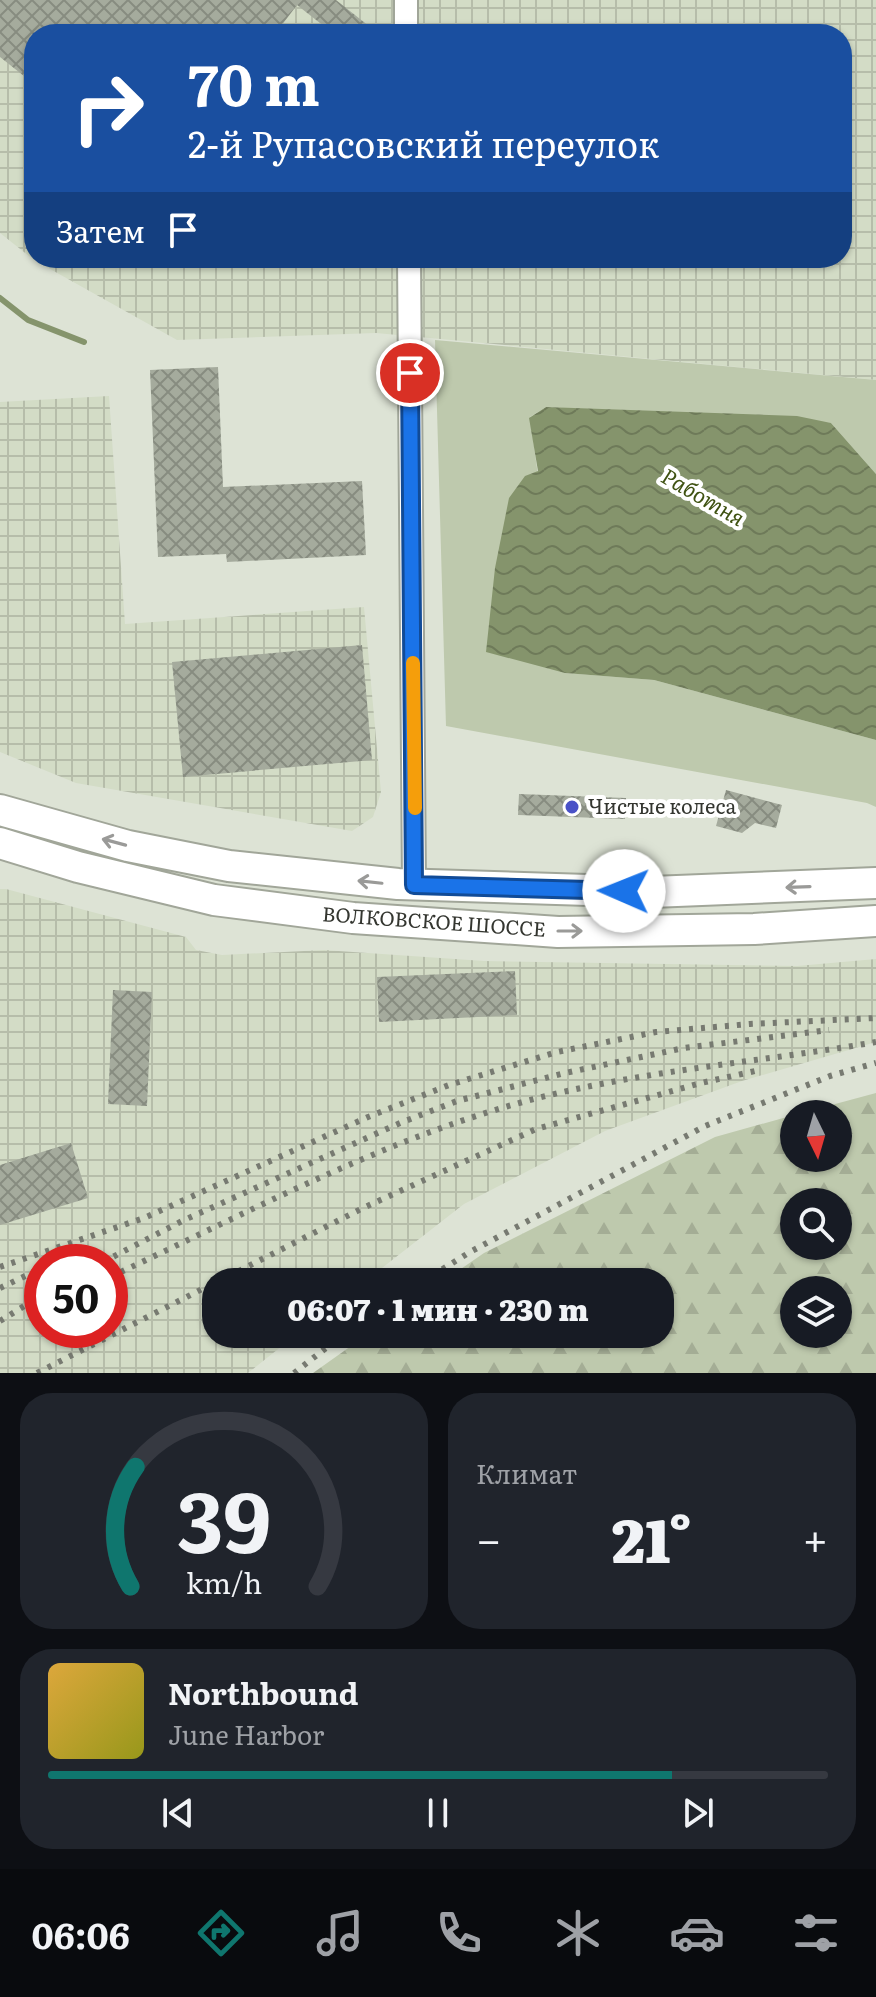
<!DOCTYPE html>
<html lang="ru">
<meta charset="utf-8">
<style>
body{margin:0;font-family:Literata,serif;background:#20242c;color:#f1f3f6;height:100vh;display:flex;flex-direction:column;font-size:30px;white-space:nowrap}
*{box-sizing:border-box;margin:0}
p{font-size:26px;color:#9ea1a6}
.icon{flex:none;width:44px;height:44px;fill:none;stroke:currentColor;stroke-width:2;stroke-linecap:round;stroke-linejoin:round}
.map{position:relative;height:1373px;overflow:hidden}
.side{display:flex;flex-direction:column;gap:20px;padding:20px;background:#0d0f14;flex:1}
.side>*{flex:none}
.top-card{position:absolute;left:24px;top:24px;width:828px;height:244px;border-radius:32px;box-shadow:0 2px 6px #0004;background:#1a4fa0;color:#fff;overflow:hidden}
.needle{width:52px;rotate:175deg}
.fabs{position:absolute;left:780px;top:1100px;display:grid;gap:16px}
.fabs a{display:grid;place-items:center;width:72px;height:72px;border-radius:50%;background:#171b24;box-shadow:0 2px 6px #0004;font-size:40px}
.speed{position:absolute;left:24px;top:1244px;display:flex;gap:16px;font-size:40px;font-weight:700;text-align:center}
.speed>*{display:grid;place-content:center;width:104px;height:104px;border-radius:50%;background:#171b24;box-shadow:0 2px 6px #0004;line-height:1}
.speed .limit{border:12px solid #d22;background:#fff;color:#111}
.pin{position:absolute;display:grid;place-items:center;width:68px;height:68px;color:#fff;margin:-34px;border:4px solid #fff;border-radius:50%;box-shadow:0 2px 8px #0007}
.me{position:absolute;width:88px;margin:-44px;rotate:271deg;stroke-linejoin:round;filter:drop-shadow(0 0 6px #0008)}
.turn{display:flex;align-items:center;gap:28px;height:168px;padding:0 32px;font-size:36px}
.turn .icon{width:104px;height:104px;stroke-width:2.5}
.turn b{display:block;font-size:56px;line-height:68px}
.then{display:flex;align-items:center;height:76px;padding:0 32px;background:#0003;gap:16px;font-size:30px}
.big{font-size:60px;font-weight:800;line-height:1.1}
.side .card{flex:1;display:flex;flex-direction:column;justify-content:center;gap:12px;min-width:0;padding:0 28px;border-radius:32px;background:#20242c}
.side .dial{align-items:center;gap:0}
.dial svg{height:208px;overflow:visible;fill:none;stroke:#363941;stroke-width:7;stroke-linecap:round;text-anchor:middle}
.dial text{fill:#f1f3f6;stroke:none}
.song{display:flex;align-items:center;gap:24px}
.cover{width:96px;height:96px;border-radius:12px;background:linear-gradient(135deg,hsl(40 70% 55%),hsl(60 70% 35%))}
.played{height:8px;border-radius:4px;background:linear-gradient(90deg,#0f766e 80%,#363941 80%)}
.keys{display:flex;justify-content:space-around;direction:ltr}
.heat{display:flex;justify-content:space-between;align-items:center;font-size:44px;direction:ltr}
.side .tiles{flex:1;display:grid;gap:20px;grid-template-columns:1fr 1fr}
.card:last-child{grid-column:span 2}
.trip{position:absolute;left:202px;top:1268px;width:472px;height:80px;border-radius:32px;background:#171b24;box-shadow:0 2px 6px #0004;font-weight:800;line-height:80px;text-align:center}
.tab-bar{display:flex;height:128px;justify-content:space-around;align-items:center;background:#090b0e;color:#9ea1a6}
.tab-bar .icon{width:56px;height:56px}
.tab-bar .on{color:#0f766e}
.tab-bar b{font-size:36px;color:#f1f3f6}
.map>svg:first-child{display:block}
.industrial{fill:url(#industrial-grid);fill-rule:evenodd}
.grass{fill:#bec9ad}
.forest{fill:url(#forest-firs);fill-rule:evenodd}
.water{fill:url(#water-waves)}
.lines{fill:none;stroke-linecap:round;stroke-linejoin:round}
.stream{stroke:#85946c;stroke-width:6}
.building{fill:url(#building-cross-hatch)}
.street-casing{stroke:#a1a699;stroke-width:26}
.secondary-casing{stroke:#a1a699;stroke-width:34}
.street{stroke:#fff;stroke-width:22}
.secondary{stroke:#fff;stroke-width:30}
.rail{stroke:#777a71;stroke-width:6;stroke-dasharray:4 8;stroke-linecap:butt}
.oneway{stroke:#9a9a98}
.route-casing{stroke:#114b97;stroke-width:20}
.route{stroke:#1a73e8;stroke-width:14}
.slow{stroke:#f59e0b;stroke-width:14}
.poi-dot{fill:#4951c7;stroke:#fff;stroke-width:3}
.labels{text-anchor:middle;stroke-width:8;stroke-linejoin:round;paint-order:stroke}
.poi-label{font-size:20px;fill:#343630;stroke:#fff;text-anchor:start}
.street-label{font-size:20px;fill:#343630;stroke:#fff}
.water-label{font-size:22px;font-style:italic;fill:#3f5212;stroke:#fff}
</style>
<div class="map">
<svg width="876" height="1373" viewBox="0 0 876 1373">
<defs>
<pattern id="industrial-grid" width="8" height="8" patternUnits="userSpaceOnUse" patternTransform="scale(2)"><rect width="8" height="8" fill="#d3dcc6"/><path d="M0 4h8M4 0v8" fill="none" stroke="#b6bdaa"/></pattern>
<pattern id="forest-firs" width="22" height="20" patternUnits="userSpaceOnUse" patternTransform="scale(2)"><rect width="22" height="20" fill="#bec9ad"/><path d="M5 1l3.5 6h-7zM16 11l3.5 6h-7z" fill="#a4ad95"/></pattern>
<pattern id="water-waves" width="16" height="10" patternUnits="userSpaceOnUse" patternTransform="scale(2)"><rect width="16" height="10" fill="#85946c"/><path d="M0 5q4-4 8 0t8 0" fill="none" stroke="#6e7a59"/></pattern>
<pattern id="building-cross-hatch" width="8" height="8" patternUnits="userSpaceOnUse" patternTransform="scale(2)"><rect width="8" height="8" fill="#a5ab9d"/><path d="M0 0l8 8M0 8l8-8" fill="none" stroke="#878c80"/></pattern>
</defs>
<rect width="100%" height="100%" fill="#dde3d5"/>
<path class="industrial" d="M0,0h876v380l-500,-47 -199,7 -143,-80 -34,-27zM34,34h808v224h-808z
M109,396l16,228 239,-17 17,185 -8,25 -21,14 -276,-48 -76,-31v-350z
M0,889h6l180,48 10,13 26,5 102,-5 160,11 313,5 79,-7v83l-134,39 -137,50 -141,73 -100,78h-148v52h81l-49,39h-248zM42,1262h68v68h-68z"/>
<path class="grass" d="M435,340l441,40v94l-45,-51 -285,-16 -16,10 35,256 89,7 222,60v67l-9,-4 -421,-77z"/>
<path class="forest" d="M876,1093v280h-563l55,-39h292v-52h-218l42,-29 231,-116 79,-22v43h44v-44h-40zM794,1202h44v44h-44zM794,1290h44v44h-44z"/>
<path class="water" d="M546,407l251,9 34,7 45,51v266l-222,-60 -89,-7 -79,-21 9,-84 14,-70 16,-22 13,-5 -9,-53z"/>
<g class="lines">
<path class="stream" d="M0,298l28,22 56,22"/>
</g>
<path class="building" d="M0,0h336l43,34h-45l-37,-29 -22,29h-241v50l-34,-27z
M218,367l5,120 139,-6 4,74 -139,7 -1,-8 -68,3 -8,-187z
M362,645l10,115 -189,17 -11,-115z
M726,790l56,15 -6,23 -21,-5 -13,10 -26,-7z
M519,794l107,4 -1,21 -107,-4z
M515,971l2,44 -138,7 -2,-45z
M113,990l39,2 -5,114 -39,-2z
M71,1143l17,55 -88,27v-60z"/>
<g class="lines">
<defs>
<path id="street" d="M406,0v34
M409,258l5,627"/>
<path id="secondary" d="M0,810l128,36 101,20 169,18 254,8 224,-9
M0,843l78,24 136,33 139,18 205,14 196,-3 122,-8"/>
</defs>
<use href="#street" class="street-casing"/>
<use href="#secondary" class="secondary-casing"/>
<use href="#street" class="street"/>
<use href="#secondary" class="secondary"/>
<path class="rail" d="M55,1262l28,-14
M103,1262l79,-41 218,-98 57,-22 108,-28 119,-25 145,-18
M0,1267l144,-49 224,-101 81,-32 108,-33 99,-20 94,-8 126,-6
M110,1277c129,-60 265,-133 402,-172 119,-34 243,-42 364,-63
M217,1282l146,-74 173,-79 165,-46 54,-12
M422,1282l48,-30 235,-126 125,-50 46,-13
M0,1288l42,-20
M0,1321l42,-26
M37,1373l179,-91
M294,1373l50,-39"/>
</g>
<defs><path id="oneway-shaft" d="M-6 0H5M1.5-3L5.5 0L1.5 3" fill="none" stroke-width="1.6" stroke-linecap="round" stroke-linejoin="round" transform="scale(2)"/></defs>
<g class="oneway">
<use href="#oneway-shaft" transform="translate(114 842) rotate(-165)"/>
<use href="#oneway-shaft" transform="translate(370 882) rotate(-174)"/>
<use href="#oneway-shaft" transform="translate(798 887) rotate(178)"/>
<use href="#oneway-shaft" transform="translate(570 931)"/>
</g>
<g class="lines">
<defs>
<path id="route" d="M410,373l4,512 210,6"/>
</defs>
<use href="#route" class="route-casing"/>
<use href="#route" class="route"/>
<path class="slow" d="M413,663l2,145"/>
</g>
<circle class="poi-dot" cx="572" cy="807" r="8"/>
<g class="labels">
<g class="poi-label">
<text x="588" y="814">Чистые колеса</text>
</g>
<g class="street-label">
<text transform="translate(434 922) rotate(4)" y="7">ВОЛКОВСКОЕ ШОССЕ</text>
</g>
<g class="water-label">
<text transform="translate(703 497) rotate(30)" y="8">Работня</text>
</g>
</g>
</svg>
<div class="fabs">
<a><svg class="needle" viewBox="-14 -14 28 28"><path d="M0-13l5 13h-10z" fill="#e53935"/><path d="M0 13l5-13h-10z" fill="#9ea1a6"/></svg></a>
<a><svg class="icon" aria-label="search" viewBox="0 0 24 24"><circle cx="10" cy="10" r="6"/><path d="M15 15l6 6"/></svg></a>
<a><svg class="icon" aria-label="layers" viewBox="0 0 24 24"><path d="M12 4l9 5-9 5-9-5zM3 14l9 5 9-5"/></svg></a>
</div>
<div class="speed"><div class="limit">50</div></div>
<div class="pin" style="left:410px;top:373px;background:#d93025"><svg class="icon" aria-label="arrive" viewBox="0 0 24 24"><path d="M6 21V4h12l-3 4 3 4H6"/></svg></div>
<svg class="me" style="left:624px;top:891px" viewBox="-20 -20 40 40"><circle r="19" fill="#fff"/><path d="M0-13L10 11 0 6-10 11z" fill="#1a73e8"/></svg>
<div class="trip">06:07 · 1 мин · 230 m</div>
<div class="top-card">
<div class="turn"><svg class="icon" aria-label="right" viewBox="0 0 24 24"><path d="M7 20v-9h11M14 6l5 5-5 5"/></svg><div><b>70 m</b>2-й Рупасовский переулок</div></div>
<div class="then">Затем<svg class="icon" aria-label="arrive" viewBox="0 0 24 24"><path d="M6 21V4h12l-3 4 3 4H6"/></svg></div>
</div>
</div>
<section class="side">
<div class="tiles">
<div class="card dial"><svg viewBox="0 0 100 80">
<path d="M14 69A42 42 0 1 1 86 69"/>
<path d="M14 69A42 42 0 0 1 16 23" stroke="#0f766e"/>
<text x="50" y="56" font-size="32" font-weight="700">39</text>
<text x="50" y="72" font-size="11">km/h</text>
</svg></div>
<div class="card"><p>Климат</p>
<div class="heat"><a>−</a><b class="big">21°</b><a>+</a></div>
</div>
<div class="card">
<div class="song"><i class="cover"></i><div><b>Northbound</b><p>June Harbor</p></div></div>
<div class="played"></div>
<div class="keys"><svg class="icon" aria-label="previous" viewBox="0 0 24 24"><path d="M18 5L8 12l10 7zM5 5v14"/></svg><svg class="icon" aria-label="pause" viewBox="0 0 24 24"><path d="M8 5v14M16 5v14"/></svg><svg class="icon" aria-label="next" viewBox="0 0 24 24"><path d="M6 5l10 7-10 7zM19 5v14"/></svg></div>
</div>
</div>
</section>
<nav class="tab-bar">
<b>06:06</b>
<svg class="icon on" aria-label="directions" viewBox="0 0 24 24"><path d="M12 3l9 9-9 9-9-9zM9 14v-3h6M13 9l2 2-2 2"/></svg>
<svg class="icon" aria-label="music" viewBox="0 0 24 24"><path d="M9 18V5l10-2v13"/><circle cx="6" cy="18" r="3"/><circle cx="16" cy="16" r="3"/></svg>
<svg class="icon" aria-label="phone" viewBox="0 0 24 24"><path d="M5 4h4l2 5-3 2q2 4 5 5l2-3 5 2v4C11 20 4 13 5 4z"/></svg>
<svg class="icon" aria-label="climate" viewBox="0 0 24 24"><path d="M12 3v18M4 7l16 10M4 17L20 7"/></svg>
<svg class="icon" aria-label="car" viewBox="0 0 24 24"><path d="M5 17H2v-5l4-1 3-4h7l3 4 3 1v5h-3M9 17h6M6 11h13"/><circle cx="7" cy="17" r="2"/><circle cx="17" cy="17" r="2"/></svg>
<svg class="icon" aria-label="filters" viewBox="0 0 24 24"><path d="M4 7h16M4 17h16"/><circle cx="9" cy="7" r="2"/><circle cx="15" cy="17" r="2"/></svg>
</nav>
